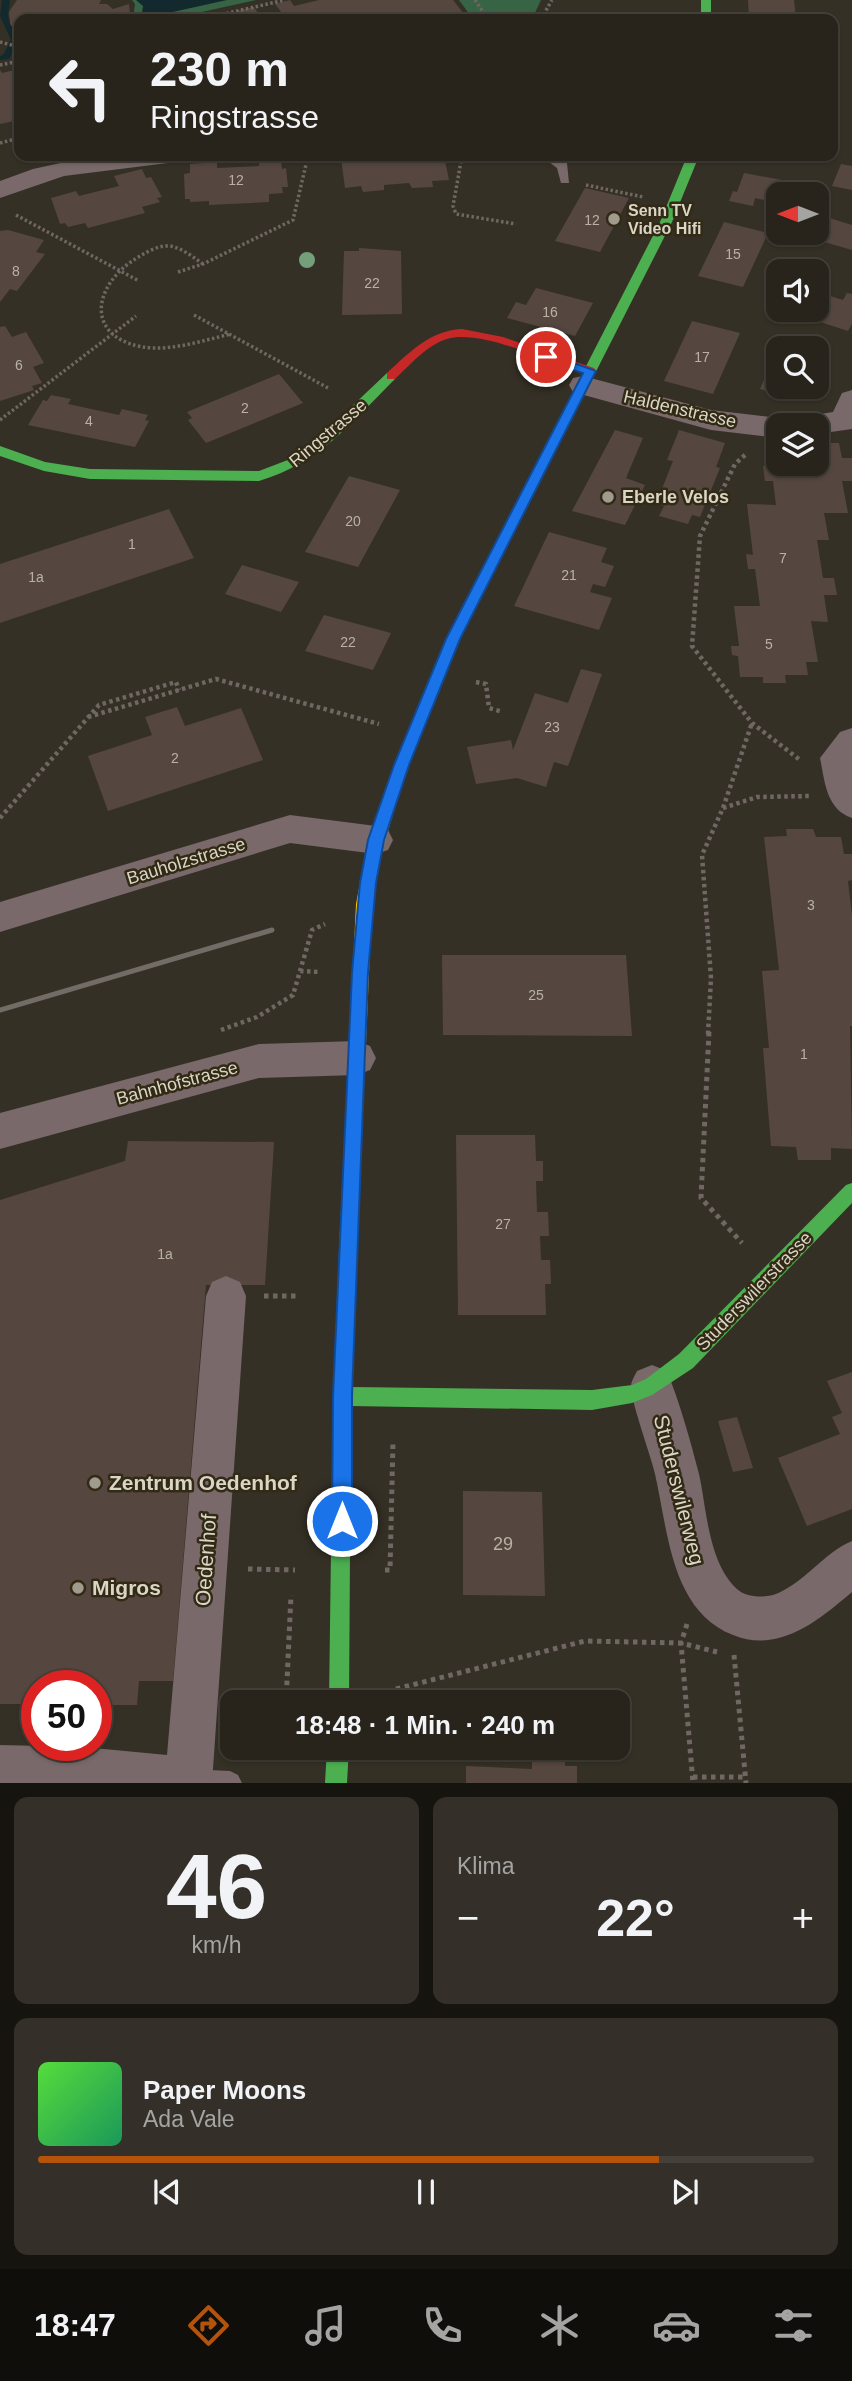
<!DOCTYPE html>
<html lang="de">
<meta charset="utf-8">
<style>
body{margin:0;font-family:Arial,sans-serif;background:#343029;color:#f1f3f6;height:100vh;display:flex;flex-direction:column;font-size:26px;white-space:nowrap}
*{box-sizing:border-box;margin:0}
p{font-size:23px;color:#a5a4a3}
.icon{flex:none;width:38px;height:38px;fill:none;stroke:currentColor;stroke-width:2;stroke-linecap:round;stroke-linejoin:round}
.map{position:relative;height:1783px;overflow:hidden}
.details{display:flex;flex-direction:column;gap:14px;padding:14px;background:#16140f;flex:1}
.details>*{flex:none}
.top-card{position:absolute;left:14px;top:14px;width:824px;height:147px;border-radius:14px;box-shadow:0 2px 5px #0004,0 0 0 2px #44413b;background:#28241c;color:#f1f3f6;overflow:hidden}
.needle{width:46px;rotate:270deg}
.tools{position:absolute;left:766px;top:182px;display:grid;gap:14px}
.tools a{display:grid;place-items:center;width:63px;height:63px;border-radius:14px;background:#28241c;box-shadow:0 2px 5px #0004,0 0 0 2px #44413b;font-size:35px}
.speed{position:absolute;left:21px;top:1670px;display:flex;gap:14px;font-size:35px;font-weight:700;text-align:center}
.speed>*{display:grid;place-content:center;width:91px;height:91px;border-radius:50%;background:#28241c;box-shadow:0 2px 5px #0004,0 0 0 2px #44413b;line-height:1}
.speed .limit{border:10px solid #d22;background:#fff;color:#111}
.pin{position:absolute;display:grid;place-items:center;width:60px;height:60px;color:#fff;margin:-30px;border:4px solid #fff;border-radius:50%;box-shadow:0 2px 7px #0007}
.me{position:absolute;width:77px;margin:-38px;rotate:0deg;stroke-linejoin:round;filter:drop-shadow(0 0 5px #0008)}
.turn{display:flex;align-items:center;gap:24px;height:147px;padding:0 21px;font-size:32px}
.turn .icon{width:91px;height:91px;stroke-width:2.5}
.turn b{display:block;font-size:49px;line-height:60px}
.big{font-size:52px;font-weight:700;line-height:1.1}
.details .card{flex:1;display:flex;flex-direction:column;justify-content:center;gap:10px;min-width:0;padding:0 24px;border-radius:14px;background:#343029}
.details .dial{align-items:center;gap:0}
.dial b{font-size:91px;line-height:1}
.song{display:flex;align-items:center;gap:21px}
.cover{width:84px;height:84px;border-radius:10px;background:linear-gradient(135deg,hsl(110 70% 55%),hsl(150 70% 35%))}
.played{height:7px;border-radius:4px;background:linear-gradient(90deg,#b45309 80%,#44413b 80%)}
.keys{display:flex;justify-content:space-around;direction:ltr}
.heat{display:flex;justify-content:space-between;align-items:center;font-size:38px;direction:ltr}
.details .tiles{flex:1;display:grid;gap:14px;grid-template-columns:1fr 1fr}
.card:last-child{grid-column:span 2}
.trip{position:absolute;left:220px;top:1690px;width:410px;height:70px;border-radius:14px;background:#28241c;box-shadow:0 2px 5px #0004,0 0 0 2px #44413b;font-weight:700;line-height:70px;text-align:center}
.dock{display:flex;height:112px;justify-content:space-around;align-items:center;background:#100e0b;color:#a5a4a3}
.dock .icon{width:49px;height:49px}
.dock .current{color:#b45309}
.dock b{font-size:32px;color:#f1f3f6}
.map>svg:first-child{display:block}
.green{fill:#386446}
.water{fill:#122a2d}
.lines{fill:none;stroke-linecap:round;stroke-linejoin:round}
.stream{fill:#122a2d;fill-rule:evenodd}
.building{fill:#55473f}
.path-far2{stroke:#706663;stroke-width:3.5;stroke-dasharray:2.5 2.5;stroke-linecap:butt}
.path-far1{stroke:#706663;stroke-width:4.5;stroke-dasharray:3.5 3.5;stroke-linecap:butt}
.path{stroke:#706663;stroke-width:5;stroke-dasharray:4.5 4.5;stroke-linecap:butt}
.lane{fill:#79696a;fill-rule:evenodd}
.street{fill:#79696a;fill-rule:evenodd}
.fast{fill:#4caf50;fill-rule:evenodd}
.slow{fill:#ffc107;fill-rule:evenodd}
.jam{fill:#c62828;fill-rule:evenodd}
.rail{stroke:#736b66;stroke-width:5}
.tree{fill:#73a07b}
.route{fill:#1a73e8;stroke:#114b97;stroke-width:2}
.poi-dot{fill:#a09b8e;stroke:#322a14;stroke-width:2.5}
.labels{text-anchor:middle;stroke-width:5;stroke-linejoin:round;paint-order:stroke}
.number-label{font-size:14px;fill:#b8b2a5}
.far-poi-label{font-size:16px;font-weight:bold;fill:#d9d5c7;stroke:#322a14;text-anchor:start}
.street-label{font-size:18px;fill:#d9d5c7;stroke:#322a14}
.poi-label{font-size:18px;font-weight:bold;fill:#d9d5c7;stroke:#322a14;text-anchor:start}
.near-number-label{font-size:18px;fill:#b8b2a5}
.near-poi-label{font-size:21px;font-weight:bold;fill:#d9d5c7;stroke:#322a14;text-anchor:start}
.near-street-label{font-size:21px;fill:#d9d5c7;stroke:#322a14}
</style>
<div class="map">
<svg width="852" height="1783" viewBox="0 0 852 1783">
<rect width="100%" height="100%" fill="#353025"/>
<path class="green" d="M132,0h124l-86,19h-37l2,-15z
M459,0h82l-9,19 -62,-4z"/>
<path class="water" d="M136,0h91l-86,19 2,-13z"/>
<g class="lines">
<path class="stream" d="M2,0h8l-2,16 11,24 -10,19 -9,1v-4l3,-1 8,-15 -11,-24z"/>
</g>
<path class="building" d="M17,0h84l-2,4h8l6,5 16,-5 1,11 -2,4h-109v17l-9,-12 -1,-12z
M290,0l4,6 25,-6h134l11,14 -15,3 -4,-5 -31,7h-180l6,-2 -4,-6 18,-4 7,11 21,-5 -7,-9z
M748,0h46l2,19h-47z
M19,69v51l-19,4v-54l2,3z
M368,156h76l5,24 -17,1 1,6 -21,1 -3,-5 -25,2v5l-21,2 -2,-6 -16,2 -4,-30z
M281,159l1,10 4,-1 2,19h-6l1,6 -14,1v8l-60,3v-4l-19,1v-3h-5l-1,-25 6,-1v-9l27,-2v6l42,-2v-6z
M841,164l11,2v24l-20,-4z
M142,169l4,9 5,-1 11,20 -5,1 3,4 -18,5 3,6 -57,15 -3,-5 -17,4 -3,-4 -5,1 -9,-26 25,-7 3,5 40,-10 -5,-10z
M744,173l43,8 -4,13h-4v9l-24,-5 -2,8 -24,-5 4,-10 4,1z
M585,188l44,10 -29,54 -45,-11z
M826,217l26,8v25l-38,-11z
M724,222l44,11 -25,54 -45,-11z
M8,230l36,10 -8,12 9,2 -28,37 -7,-2 -10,13v-71z
M359,248l42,3 1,63 -60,1 2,-64h15z
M536,288l57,15 -18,33 -68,-18 9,-16 10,3z
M817,292l26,8 4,-7 5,1v30l-4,7 -65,-21h34z
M692,321l48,12 -27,61 -49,-13z
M5,326l7,11 14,-5 18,31 -11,4 9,16 -10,3 2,4 -34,11v-74z
M779,346v41h31l-6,14 -44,-12z
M279,374l24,29 -97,40 -18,-23 4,-2 -5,-6z
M51,395l20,4 -3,5 51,11 3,-6 26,6 -3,5 4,1 -14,26 -107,-22 15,-25 4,1z
M615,430l28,8 -17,40 19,7 -20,40 -53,-14z
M679,430l46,13 -9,24 4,1 -20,49 -8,-2 -4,9 -29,-8 5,-10 -8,-2 17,-43 -6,-1z
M817,443h22l3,15h10v23h-10l6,32h-24l5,27h-12l6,38h11l3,17h-13l4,27 -17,-1 7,41h-12l2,13h-23l1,8h-23v-6h-23l-2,-21 -6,-1 -1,-9h8l-5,-40h26l-5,-37h-7l-2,-15 7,1 -6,-51 29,1 -3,-24h-8l-2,-15h7l-3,-19h12v17h38z
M349,476l51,14 -42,77 -53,-15z
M169,509l25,49 -194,65v-59z
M549,532l58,16 -6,14 13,4 -9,21 -12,-3 -3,8 22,6 -13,32 -85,-24z
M242,565l57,17 -18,30 -56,-18z
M324,615l67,18 -18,37 -68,-19z
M581,669l21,5 -34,92 -14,-4 -8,25 -29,-9 -41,6 -9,-37 44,-7 2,10 22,-57 33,10z
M177,707l8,19 56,-18 22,52 -155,51 -20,-55 64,-21 -7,-18z
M786,829h27l3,8h25l3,17h8v26l-4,1 4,34v111h-2l2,123 -21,-1v12h-33l-2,-13 -25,-1 -8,-98h6l-7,-77 17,-1 -15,-133 23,-1z
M442,955h184l6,81 -189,-1z
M456,1135h79l1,26h7v20h-7l1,31h11l1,24h-9l1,24h9l1,24h-6l1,31h-88z
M128,1141l146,1 -9,143h-59l-33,396h-34l-2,24h-41v-20h-59v19h-37v-504l125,-39z
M852,1372v137l-45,17 -29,-68 62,-24 -8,-17 10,-4 -15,-32z
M737,1417l16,51 -20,4 -15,-51z
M463,1491l79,1 3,104 -82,-1z
M532,1748h33v18h12v17h-111v-17l66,3z"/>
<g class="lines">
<path class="path-far2" d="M475,0l13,19
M202,19l83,-19
M541,19l11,-19
M542,19h8
M0,42l19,5
M0,65l19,-4
M0,143l19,-5
M462,156l-9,50 3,8 60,10
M586,185l57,12
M16,215l123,66
M203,264c-10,-7 -21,-16 -33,-18 -11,-1 -21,5 -30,10 -53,31 -54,87 12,92 26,1 53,-8 79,-14
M178,272l25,-8 90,-44 15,-64
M194,315l136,74
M0,420l136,-104"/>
<path class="path-far1" d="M745,455l-10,9 -35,72 -8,110 60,77 48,37
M476,682l10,2 3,24 14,4
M88,717l128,-38 163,45
M723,808l34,-11 52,-1
M0,818l99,-113 77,-23 3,8
M300,971l20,1
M221,1030l36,-13 36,-22 19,-65 13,-6
M708,1034l3,-56 -9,-123 21,-47 29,-85"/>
<path class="path" d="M709,1032l-8,166 41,45
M264,1296h33
M248,1569l47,1
M385,1570h5l3,-129
M687,1624l-6,19 12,140
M734,1655l12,128
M396,1689l189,-48 96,2 36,9
M286,1703l5,-108
M693,1777h53"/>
<path class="lane" d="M541,156h14l12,7 2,20h-8l-4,-15z
M188,1769l42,2 8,4 4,8h-65l3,-10z"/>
<path class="street" d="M93,156h87l-3,5 -9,2 -104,13 -64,22v-17l33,-12z
M583,376l128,34 68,8 13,7h-13v13l-68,-8 -138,-38 -4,-7 4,-7z
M852,390v39l-35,5v-9h-25l4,-7 37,-6 9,-19z
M852,728v90c-26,-9 -27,-36 -32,-60l20,-26z
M290,815l86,11 12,4 5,10 -5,10 -12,4 -86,-11 -290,89v-30z
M357,1041l13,5 6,12 -6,12 -13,5 -98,3 -259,71v-36l259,-69z
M226,1276l14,6 6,14 -34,487h-212v-38l83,2 84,8 39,-459 6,-14z
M652,1365l15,6c13,33 23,68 32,103 8,36 9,88 38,115 8,8 25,9 36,6 30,-10 50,-42 79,-54v51c-33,28 -73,62 -119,43 -62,-24 -65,-104 -78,-161 -4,-18 -25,-75 -24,-88 0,-4 4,-11 6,-15z"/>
<path class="fast" d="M701,0h10v19h-10z
M687,156h12l-27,66 -212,417 -52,126 -26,86 -3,5h-10l-3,-5 28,-86 52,-126 214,-417z
M391,372l4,1v6c-43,43 -75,84 -136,102l-169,-2 -46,-8 -44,-15v-10l45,16 45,7 169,2 34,-13 17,-12 77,-73z
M852,1183v20l-159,165 -41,27 -20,8 -40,7 -241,-4 -2,297h-20l4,-307 6,-146 3,-6 6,-3 6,3 3,6 -5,137 240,3 40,-5 14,-6 33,-25 167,-169z
M327,1748h22l-2,35h-22z"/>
<path class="slow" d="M374,844l5,2 3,5 -10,53 -15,346 -3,6 -6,3 -6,-3 -3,-6 17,-346 10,-53 3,-5z"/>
<path class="jam" d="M462,329l41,8 91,31 2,3 -6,4c-36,-10 -107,-47 -143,-36 -20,6 -37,26 -52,40h-8v-6c23,-21 42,-42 75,-44z"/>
<path class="rail" d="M0,1010l272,-80"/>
</g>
<circle class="tree" cx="307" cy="260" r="8"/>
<path class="route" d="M546,353l50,18 -136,268 -51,126 -25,75 -8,43 -8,90 -16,423v125l-2,7 -8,3 -7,-3 -3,-7 1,-125 19,-423 8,-90 8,-43 26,-75 52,-126 137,-266 -42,-13v-6z"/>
<g class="poi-dot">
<circle cx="614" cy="219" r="7"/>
<circle cx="608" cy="497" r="7"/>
<circle cx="95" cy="1483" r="7"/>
<circle cx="78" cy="1588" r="7"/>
</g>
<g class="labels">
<g class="number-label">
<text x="236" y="185">12</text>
<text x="592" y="225">12</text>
<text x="733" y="259">15</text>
<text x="16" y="276">8</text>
<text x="372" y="288">22</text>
<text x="550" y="317">16</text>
<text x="702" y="362">17</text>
<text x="19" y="370">6</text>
<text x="245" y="413">2</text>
<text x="89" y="426">4</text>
<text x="353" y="526">20</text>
<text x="132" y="549">1</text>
<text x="783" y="563">7</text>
<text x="569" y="580">21</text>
<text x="36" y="582">1a</text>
<text x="348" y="647">22</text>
<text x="769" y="649">5</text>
<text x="552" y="732">23</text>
<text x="175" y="763">2</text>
<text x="811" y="910">3</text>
<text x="536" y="1000">25</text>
<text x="804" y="1059">1</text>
<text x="503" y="1229">27</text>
<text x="165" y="1259">1a</text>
</g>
<g class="far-poi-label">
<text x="628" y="216">Senn TV<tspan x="628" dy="18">Video Hifi</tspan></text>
</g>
<g class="street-label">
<text transform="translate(680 409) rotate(13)" y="6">Haldenstrasse</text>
<text transform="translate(328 433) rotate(-40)" y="6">Ringstrasse</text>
<text transform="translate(186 861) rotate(-17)" y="6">Bauholzstrasse</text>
<text transform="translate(177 1083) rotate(-15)" y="6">Bahnhofstrasse</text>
<text transform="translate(754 1291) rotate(-46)" y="6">Studerswilerstrasse</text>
</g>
<g class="poi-label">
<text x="622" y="503">Eberle Velos</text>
</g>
<g class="near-number-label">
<text x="503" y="1550">29</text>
</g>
<g class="near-poi-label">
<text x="109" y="1490">Zentrum Oedenhof</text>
<text x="92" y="1595">Migros</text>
</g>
<g class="near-street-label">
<text transform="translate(679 1490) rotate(76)" y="7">Studerswilerweg</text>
<text transform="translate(206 1560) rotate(-86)" y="7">Oedenhof</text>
</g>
</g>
</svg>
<div class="tools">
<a><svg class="needle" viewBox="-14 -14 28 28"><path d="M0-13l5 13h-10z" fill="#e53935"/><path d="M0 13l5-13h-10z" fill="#a5a4a3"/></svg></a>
<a><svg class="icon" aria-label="sound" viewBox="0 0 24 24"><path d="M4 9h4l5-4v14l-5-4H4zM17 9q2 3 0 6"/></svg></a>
<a><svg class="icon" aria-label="search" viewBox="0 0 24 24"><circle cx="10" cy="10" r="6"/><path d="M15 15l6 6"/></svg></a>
<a><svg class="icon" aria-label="layers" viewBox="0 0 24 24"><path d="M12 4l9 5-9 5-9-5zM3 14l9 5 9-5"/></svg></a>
</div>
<div class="speed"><div class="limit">50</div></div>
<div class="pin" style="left:546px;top:357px;background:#d93025"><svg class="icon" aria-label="arrive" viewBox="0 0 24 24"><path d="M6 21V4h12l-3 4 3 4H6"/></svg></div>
<svg class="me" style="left:342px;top:1521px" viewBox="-20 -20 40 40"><circle r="17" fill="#1a73e8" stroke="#fff" stroke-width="3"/><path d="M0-11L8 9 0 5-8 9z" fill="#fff"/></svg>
<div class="trip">18:48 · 1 Min. · 240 m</div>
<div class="top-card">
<div class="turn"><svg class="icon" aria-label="left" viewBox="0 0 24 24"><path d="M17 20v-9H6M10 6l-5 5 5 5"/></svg><div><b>230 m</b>Ringstrasse</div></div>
</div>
</div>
<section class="details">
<div class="tiles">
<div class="card dial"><b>46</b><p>km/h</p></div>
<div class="card"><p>Klima</p>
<div class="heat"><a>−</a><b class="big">22°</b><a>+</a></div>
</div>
<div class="card">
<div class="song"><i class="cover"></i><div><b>Paper Moons</b><p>Ada Vale</p></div></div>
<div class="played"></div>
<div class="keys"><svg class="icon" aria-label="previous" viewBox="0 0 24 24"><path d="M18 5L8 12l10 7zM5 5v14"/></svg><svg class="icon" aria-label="pause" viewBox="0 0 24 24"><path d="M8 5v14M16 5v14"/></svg><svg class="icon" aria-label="next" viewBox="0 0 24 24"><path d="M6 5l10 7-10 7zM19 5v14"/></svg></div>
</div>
</div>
</section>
<nav class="dock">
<b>18:47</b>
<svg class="icon current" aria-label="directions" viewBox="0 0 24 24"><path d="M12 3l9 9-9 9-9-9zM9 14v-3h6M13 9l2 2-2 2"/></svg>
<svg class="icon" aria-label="music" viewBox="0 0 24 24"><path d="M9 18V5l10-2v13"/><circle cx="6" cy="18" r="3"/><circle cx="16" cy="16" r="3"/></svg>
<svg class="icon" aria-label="phone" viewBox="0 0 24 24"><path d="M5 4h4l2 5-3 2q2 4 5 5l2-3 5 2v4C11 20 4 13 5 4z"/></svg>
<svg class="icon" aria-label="climate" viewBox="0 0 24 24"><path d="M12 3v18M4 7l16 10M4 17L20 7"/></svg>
<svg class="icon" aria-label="car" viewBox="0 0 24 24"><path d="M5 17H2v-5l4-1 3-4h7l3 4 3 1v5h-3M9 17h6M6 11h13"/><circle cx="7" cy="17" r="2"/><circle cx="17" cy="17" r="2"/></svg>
<svg class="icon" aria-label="filters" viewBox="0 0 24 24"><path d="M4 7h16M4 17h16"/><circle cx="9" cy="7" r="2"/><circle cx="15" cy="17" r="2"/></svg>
</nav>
